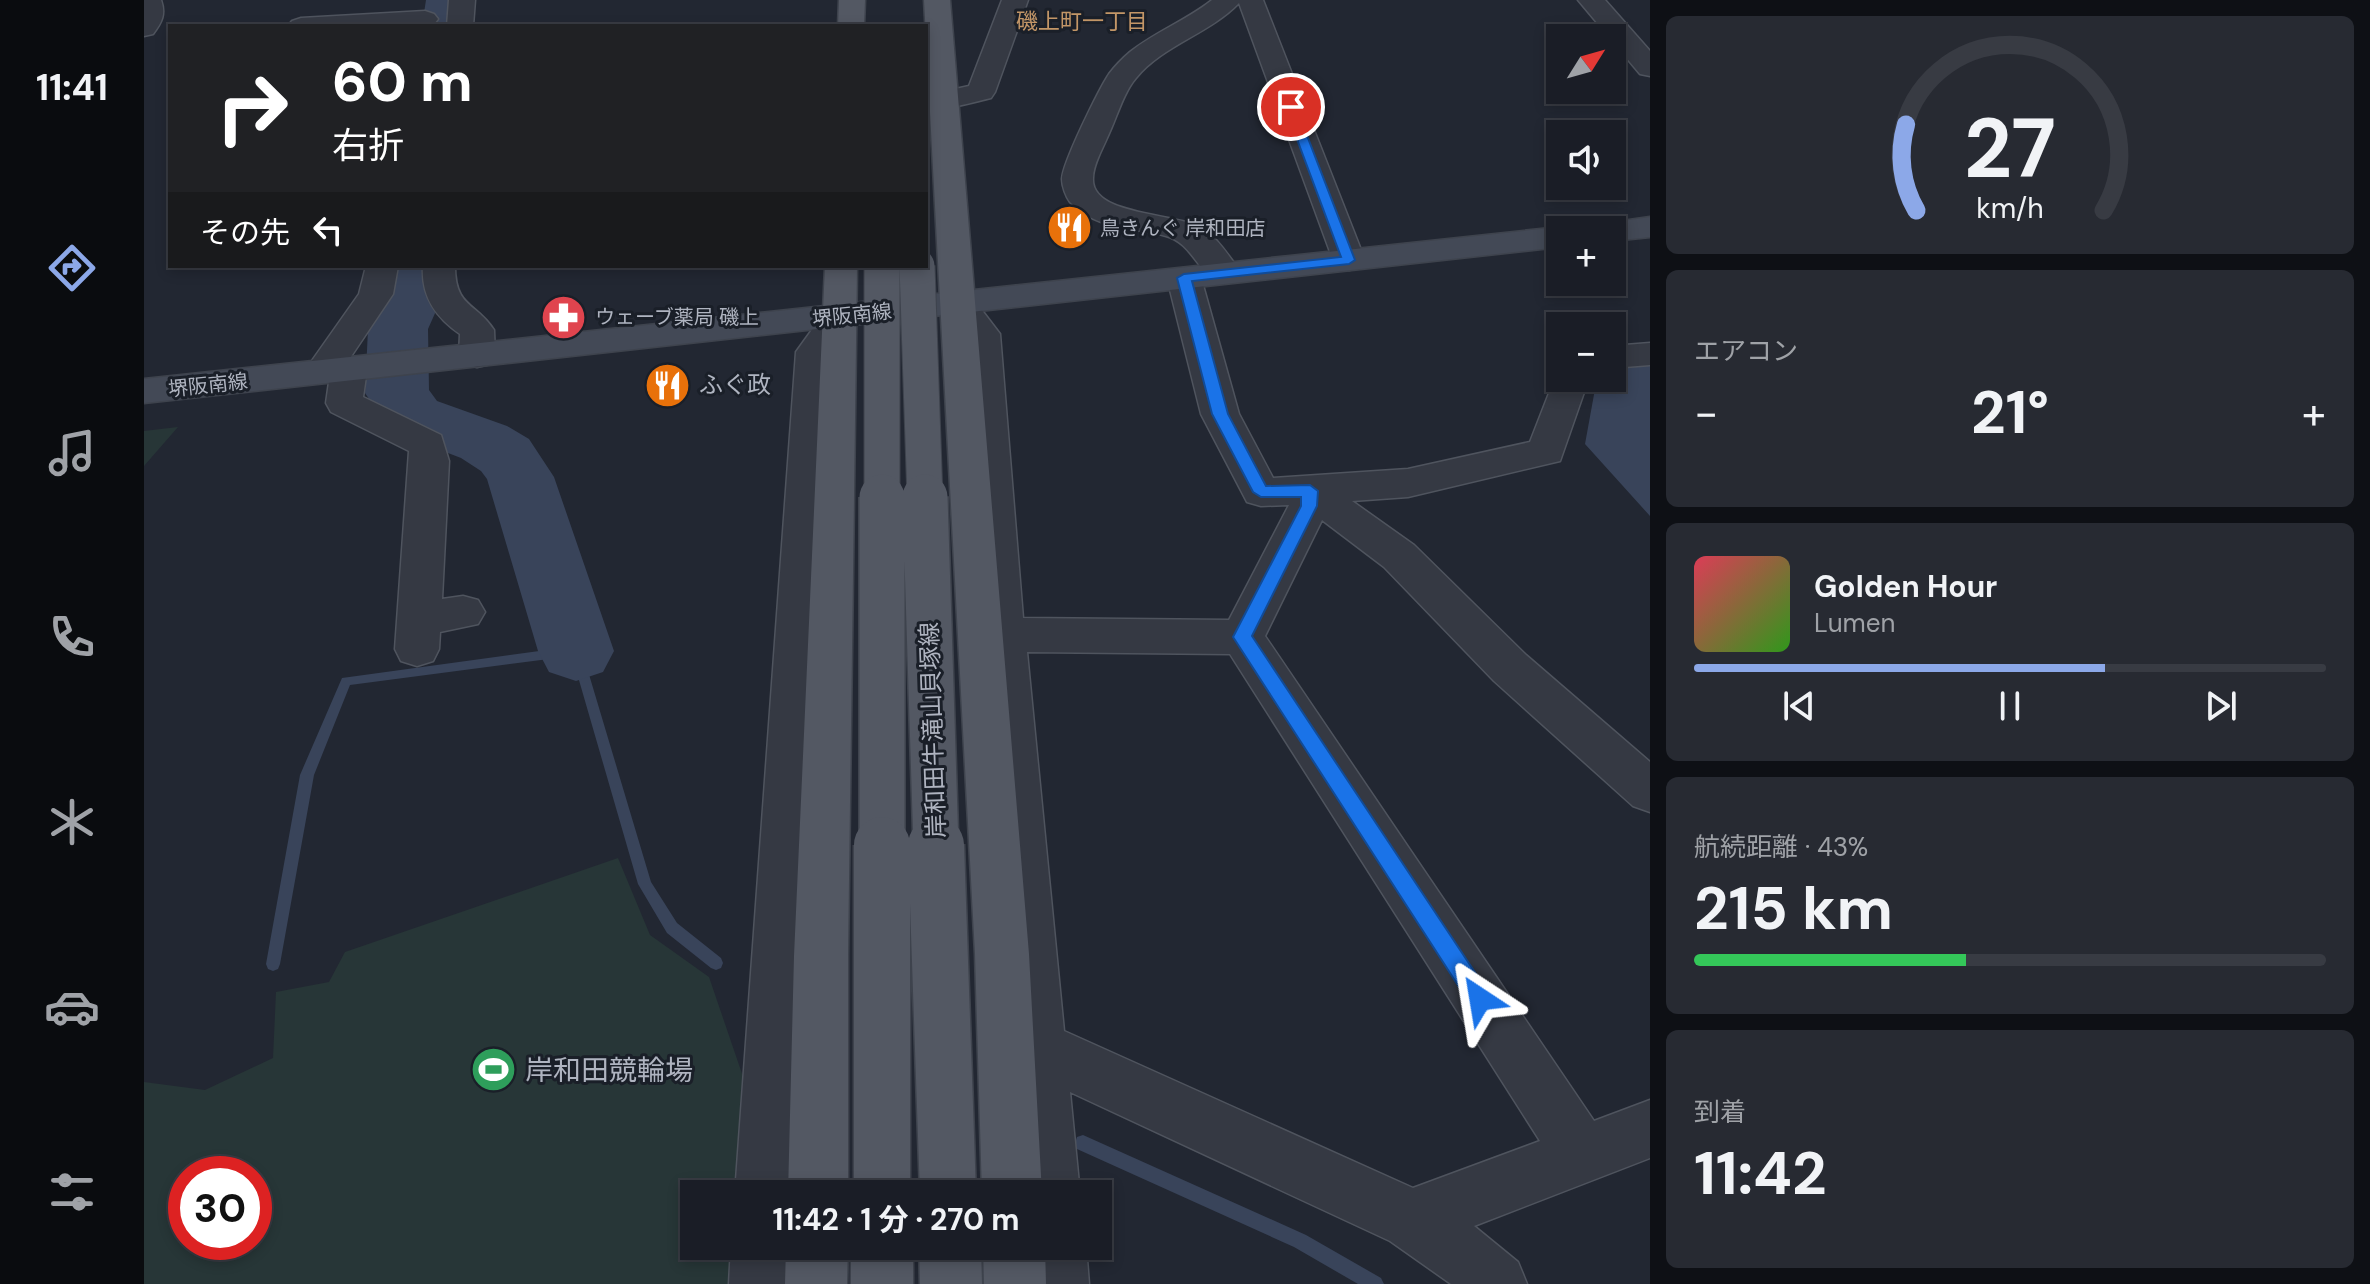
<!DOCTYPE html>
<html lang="ja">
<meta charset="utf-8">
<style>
body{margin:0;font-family:"DM Sans","Noto Sans JP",sans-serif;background:#272a32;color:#f1f3f6;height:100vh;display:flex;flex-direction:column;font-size:30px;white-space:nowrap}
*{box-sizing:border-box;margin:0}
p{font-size:26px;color:#9fa2a7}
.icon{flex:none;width:44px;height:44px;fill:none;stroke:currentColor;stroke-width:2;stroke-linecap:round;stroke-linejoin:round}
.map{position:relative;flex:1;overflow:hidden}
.details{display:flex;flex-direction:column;gap:16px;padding:16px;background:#0e1015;width:720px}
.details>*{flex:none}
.guide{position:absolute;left:24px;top:24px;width:760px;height:244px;border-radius:0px;box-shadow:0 4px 12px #0003,0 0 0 2px #383b43;background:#202124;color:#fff;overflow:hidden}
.needle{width:52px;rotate:53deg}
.fabs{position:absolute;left:1402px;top:24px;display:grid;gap:16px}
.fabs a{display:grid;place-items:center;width:80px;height:80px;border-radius:0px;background:#1a1d26;box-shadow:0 4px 12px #0003,0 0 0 2px #383b43;font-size:40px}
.speed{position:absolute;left:24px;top:1156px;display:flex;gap:16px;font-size:40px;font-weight:700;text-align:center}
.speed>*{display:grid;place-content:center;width:104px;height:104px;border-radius:50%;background:#1a1d26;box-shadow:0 4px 12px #0003,0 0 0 2px #383b43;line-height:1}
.speed .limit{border:12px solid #d22;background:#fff;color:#111}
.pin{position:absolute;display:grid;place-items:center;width:68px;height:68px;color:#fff;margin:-34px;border:4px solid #fff;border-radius:50%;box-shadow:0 2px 8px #0007}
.me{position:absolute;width:88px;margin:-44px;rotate:327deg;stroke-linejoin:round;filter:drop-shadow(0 0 6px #0008)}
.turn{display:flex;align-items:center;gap:28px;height:168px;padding:0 32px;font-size:36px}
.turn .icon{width:104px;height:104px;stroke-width:2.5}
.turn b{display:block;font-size:56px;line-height:68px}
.then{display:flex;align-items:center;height:76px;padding:0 32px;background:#0003;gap:16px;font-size:30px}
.big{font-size:60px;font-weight:700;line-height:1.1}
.details .tile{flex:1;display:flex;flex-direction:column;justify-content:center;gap:12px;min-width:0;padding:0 28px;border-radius:12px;background:#272a32}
.details .dial{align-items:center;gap:0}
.dial svg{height:208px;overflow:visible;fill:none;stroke:#383b43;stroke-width:7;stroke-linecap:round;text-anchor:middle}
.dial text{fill:#f1f3f6;stroke:none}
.song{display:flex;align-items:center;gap:24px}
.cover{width:96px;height:96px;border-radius:12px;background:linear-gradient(135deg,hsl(350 70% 55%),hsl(110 70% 35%))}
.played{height:8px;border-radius:4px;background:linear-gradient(90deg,#8ca8e8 65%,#383b43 65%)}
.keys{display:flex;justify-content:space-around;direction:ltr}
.heat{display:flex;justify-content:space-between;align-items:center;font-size:44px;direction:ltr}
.charge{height:12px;border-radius:6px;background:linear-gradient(90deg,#34c759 43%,#383b43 0)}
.trip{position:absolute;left:536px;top:1180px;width:432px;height:80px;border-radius:0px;background:#1a1d26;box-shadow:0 4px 12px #0003,0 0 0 2px #383b43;font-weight:700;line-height:80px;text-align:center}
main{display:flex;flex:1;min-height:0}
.tabs{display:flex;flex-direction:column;width:144px;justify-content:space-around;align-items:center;background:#0a0c0f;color:#9fa2a7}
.tabs .icon{width:56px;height:56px}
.tabs .on{color:#8ca8e8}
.tabs b{font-size:36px;color:#f1f3f6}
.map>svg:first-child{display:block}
.green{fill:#273637;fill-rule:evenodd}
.water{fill:#39445a}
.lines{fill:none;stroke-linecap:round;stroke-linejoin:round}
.stream{fill:#39445a;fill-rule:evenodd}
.river{fill:#39445a;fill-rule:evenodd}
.minor-casing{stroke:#4f545e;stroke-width:3}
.secondary-casing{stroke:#3e434d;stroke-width:3}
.primary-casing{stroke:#3e434d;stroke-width:3}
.minor{fill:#353943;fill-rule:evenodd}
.secondary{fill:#434956;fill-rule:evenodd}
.primary{fill:#535863;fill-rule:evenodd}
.primary-bridge-far2-casing{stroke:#3e434d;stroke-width:37;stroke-linecap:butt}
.primary-bridge-far1-casing{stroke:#3e434d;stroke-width:48;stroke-linecap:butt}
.primary-bridge-casing{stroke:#3e434d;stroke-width:59;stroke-linecap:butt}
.primary-bridge-far2{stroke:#535863;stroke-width:35}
.primary-bridge-far1{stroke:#535863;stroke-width:45}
.primary-bridge{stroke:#535863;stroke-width:56}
.route{fill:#1a73e8;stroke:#114b97;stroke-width:2}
.labels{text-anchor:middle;stroke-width:6;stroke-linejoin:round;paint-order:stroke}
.far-poi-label{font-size:20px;fill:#afb4c0;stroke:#1a1f28;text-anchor:start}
.far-street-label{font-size:20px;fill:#afb4c0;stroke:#1a1f28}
.far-neighbourhood-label{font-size:22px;fill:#c39667;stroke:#1a1f28}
.poi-label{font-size:24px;fill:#afb4c0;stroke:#1a1f28;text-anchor:start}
.street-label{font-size:24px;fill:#afb4c0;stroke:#1a1f28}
.near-poi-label{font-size:28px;fill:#afb4c0;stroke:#1a1f28;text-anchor:start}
</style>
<main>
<nav class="tabs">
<b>11:41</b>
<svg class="icon on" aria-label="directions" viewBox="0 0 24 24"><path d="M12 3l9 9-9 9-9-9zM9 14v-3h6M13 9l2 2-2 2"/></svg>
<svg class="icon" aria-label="music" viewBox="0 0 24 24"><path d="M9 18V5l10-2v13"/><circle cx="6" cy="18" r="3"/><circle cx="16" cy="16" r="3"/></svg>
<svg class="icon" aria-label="phone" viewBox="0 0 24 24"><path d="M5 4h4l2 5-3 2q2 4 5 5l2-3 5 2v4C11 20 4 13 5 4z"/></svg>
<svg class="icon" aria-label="climate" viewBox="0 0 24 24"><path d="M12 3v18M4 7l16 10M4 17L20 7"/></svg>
<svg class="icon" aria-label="car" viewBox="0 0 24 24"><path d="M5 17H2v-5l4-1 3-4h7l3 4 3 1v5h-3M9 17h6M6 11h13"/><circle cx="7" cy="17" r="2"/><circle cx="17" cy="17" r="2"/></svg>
<svg class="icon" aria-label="filters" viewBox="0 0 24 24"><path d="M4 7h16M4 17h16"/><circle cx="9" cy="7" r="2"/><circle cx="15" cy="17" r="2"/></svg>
</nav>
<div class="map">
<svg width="1506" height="1284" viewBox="0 0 1506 1284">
<rect width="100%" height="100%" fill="#222732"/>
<path class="green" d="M34,427l-34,39v-35z
M474,858l32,77 59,42 42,123 -4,94h-53v52h50l-1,38h-599v-202l61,8 68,-32 3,-66 53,-10 16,-30zM42,1174h68v68h-68z"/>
<path class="water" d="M1506,365v151l-65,-72 12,-66h15v-10l5,-1z"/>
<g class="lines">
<path class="stream" d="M432,646l4,2 2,3 69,231 26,41 44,35 2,5 -2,5 -5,2 -5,-2 -44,-35 -29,-49 -66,-228 -222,29 -36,90 -34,189 -2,5 -5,2 -5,-2 -2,-5 34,-189 42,-97z
M939,1135l223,100 75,43 3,6h-26l-64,-37 -217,-98 -2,-6 2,-6z"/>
<path class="river" d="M282,0h44l-4,26h-44z
M243,266h56l-3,36 -12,27 1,61 8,11 70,25 22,13 25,38 60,174 -11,21 -27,9 -27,-9 -11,-21 -51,-172 -6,-8 -20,-13 -70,-27 -26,-38 3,-64 14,-27z"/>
<defs>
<path id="minor" d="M0,0h17c5,14 1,22 -8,34l-9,2z
M305,0h26l-2,26h-26z
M858,0h26l-33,92 -4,6c-18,4 -40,12 -58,8l-4,-6 4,-6 36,-8z
M1068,0h51l102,260 -4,7 -12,3 -12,-3 -4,-7 -94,-257c-30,31 -76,42 -103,75 -13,15 -20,42 -29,60 -5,12 -14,27 -14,40 -3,40 91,34 114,53 13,11 25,29 35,43l-5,7c-38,9 -38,-36 -71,-45 -33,-9 -70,-6 -96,-34 -4,-5 -8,-16 -8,-23 1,-17 37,-90 47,-105 6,-8 14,-16 21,-22 25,-20 57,-32 82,-52z
M1434,0h27l45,51v25l-10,-2z
M281,11l9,3 4,5 -4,5 -146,2 4,-5 9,-3z
M222,266h32l-5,28 -43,64 12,3 5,8 -4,28 78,38 8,26 -7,138 21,-3 15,4 7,12 -7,12 -38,8 -1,17 -6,12 -16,5 -16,-5 -6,-12 14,-198 -78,-39 -5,-9 3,-21 -20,-2 -5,-8 55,-78z
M279,266h32c0,42 21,36 39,64l1,26 -5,8 -13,3 -13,-3 -5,-8 1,-22c-25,-17 -39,-38 -37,-68z
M1040,268l12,3 5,7 38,136 34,64 135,-9 122,-27 28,-72 2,8h29l-29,83 -152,36 -56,4 62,44 112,110 124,107v50l-17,-6 -139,-125 -110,-114 -62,-47 -57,116 329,485 56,-21v58l-176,68 44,36 9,22h-76l-61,-43 -320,-149 10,102h-60l-46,-668 -8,-191 -24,-32 5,-7 12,-3 12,3 29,38 23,284 206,2 60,-115 -28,1 -14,-4 -46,-88 -34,-136 5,-7zM883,652l203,2 310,487 -127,47 -349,-157z
M695,306l12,3 5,7 -24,36 -37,842h-60l61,-842 31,-43z
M1506,343v22l-38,3v-22z
M587,1246h62l-2,38h-62z
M880,1246h62l3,38h-62z"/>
<path id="secondary" d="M1506,217v20l-38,4v-11h-15l4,-6z
M1416,227l11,3h-11v17l-1416,156v-24z"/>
<path id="primary" d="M695,0h26l-1,26h-26z
M780,0h26l79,954 13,240h-60l-7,-240z
M681,266h32l-9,690v238h-60l6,-238z
M642,1246h62l-1,38h-62z
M707,1246h62v38h-62z
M775,1246h62l1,38h-62z
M839,1246h62l1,38h-62z"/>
</defs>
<use href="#minor" class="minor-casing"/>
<use href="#secondary" class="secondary-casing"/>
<use href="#primary" class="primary-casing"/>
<use href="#minor" class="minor"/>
<use href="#secondary" class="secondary"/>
<use href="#primary" class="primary"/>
<defs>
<path id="primary-bridge-far2" d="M738,266v233
M773,266l8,233"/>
<path id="primary-bridge-far1" d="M738,497v350
M781,497l11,350"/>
<path id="primary-bridge" d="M738,845v349
M792,845l12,349"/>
</defs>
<use href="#primary-bridge-far2" class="primary-bridge-far2-casing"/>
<use href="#primary-bridge-far1" class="primary-bridge-far1-casing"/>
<use href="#primary-bridge" class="primary-bridge-casing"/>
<use href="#primary-bridge-far2" class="primary-bridge-far2"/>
<use href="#primary-bridge-far1" class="primary-bridge-far1"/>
<use href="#primary-bridge" class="primary-bridge"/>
</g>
<path class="route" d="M1147,104l5,3 59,153 -6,4 -157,17 36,133 38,72 44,-1 8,6 -1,15 -65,130 236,356 4,7 -4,8 -8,3 -8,-3 -239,-370 68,-131v-9h-40l-8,-5 -41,-78 -35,-136 7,-4 157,-17 -56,-150z"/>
<defs>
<symbol id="restaurant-disc" viewBox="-11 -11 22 22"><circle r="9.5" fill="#e8710a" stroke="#1a1f28"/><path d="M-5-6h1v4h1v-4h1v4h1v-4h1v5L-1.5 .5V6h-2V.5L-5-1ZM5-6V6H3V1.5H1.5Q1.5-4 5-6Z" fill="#fff"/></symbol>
<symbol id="pharmacy-disc" viewBox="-11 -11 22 22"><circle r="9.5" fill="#e0444e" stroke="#1a1f28"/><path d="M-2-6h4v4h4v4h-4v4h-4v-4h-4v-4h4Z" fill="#fff"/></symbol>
<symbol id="stadium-disc" viewBox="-11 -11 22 22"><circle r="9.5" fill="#2e9e5b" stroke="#1a1f28"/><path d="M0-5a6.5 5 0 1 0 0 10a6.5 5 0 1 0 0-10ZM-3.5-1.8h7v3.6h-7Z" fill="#fff"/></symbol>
</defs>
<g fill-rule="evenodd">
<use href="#restaurant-disc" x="900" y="202" width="51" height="51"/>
<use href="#pharmacy-disc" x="394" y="292" width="51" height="51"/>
<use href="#restaurant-disc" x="498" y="360" width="51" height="51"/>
<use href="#stadium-disc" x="324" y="1044" width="51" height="51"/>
</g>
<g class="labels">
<g class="far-poi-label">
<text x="956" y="235">鳥きんぐ 岸和田店</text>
<text x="451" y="324">ウェーブ薬局 磯上</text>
</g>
<g class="far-street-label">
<text transform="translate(708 315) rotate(-6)" y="7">堺阪南線</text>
<text transform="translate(64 385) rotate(-6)" y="7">堺阪南線</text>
</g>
<g class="far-neighbourhood-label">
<text x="938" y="29">磯上町一丁目</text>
</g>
<g class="poi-label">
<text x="555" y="393">ふぐ政</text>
</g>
<g class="street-label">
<text transform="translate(789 730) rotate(-92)" y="8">岸和田牛滝山貝塚線</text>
</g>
<g class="near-poi-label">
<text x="381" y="1080">岸和田競輪場</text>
</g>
</g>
</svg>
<div class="fabs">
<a><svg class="needle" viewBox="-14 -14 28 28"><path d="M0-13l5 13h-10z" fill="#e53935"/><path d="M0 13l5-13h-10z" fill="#9fa2a7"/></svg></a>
<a><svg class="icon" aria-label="sound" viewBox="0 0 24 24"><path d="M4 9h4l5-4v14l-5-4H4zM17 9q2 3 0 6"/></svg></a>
<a>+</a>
<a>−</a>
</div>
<div class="speed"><div class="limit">30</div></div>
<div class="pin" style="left:1147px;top:107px;background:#d93025"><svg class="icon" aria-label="arrive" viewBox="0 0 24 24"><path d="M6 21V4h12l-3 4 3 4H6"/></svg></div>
<svg class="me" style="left:1336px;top:999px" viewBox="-20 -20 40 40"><path d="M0-17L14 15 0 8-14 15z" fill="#1a73e8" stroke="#fff" stroke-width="4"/></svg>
<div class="trip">11:42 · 1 分 · 270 m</div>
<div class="guide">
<div class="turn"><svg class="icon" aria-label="right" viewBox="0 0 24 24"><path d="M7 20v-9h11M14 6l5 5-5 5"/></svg><div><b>60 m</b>右折</div></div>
<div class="then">その先<svg class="icon" aria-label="left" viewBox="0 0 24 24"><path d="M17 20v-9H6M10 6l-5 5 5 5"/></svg></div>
</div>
</div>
<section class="details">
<div class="tile dial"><svg viewBox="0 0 100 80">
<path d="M14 69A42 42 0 1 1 86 69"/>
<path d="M14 69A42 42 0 0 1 10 36" stroke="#8ca8e8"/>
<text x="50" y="56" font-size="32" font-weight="700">27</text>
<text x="50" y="72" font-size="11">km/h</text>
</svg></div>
<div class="tile"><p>エアコン</p>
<div class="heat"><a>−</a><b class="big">21°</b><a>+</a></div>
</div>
<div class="tile">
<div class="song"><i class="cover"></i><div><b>Golden Hour</b><p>Lumen</p></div></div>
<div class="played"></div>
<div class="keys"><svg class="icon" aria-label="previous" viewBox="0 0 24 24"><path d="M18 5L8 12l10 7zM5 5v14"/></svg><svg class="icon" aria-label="pause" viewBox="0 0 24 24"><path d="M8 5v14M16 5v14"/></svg><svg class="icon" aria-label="next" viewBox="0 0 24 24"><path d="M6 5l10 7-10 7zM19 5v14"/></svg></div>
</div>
<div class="tile"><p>航続距離 · 43%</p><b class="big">215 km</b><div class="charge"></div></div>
<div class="tile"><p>到着</p><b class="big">11:42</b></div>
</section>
</main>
